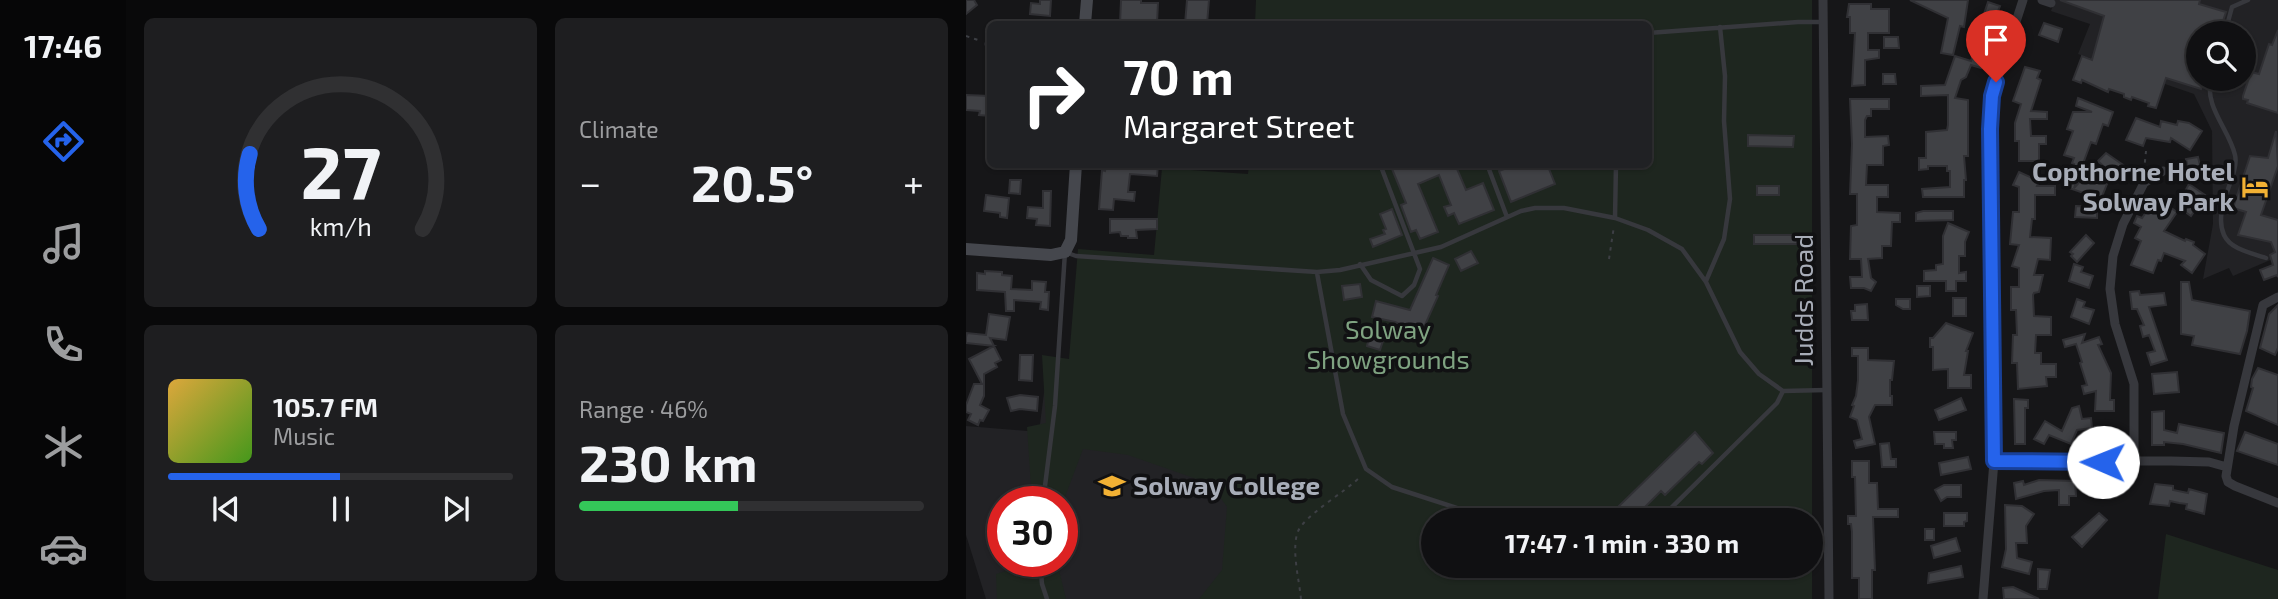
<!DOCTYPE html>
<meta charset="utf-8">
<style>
body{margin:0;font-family:"Exo 2",sans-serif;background:#1e1e20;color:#f1f3f6;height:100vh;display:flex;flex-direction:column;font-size:26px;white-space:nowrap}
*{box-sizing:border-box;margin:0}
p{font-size:23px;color:#9c9d9f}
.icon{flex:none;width:38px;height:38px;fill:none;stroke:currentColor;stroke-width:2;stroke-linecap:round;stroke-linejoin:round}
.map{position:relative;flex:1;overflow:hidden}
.panel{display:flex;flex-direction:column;gap:18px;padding:18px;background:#09090a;width:840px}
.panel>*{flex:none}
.banner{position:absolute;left:21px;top:21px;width:665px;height:147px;border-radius:10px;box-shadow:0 2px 5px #0004,0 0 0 2px #303032;background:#202124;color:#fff;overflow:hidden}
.controls{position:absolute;left:1220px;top:21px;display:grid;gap:14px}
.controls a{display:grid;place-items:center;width:70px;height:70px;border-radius:50%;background:#101012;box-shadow:0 2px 5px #0004,0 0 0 2px #303032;font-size:35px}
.speed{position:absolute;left:21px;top:486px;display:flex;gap:14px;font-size:35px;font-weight:700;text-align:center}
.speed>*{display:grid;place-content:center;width:91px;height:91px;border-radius:50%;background:#101012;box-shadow:0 2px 5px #0004,0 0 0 2px #303032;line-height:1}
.speed .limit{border:10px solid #d22;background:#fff;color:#111}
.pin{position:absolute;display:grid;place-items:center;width:60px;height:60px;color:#fff;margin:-72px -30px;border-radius:50% 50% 50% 0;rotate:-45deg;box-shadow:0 0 7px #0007}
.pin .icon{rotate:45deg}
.me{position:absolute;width:77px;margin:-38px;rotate:271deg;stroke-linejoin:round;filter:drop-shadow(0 0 5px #0008)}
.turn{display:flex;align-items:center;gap:24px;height:147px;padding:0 21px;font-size:32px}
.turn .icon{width:91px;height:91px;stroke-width:2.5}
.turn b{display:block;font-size:49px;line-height:60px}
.big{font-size:52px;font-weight:700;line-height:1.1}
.panel .tile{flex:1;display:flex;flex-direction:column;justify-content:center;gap:10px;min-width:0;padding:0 24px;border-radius:10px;background:#1e1e20}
.panel .dial{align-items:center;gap:0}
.dial svg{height:182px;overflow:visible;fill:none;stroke:#303032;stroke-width:7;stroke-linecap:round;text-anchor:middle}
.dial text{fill:#f1f3f6;stroke:none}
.song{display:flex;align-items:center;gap:21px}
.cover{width:84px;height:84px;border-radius:10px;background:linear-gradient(135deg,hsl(40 70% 55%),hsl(100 70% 35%))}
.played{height:7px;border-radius:4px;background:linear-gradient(90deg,#2563eb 50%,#303032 50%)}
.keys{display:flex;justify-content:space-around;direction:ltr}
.heat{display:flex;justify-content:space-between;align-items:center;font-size:38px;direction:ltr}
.charge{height:10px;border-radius:5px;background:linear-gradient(90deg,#34c759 46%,#303032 0)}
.panel .tiles{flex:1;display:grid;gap:18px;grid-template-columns:repeat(2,1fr)}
.trip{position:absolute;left:455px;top:508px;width:402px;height:70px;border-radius:35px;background:#101012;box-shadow:0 2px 5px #0004,0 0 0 2px #303032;font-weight:700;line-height:70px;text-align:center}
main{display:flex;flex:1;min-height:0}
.menu{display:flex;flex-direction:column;width:126px;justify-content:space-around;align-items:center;background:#060607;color:#9c9d9f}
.menu .icon{width:49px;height:49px}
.menu .on{color:#2563eb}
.menu b{font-size:32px;color:#f1f3f6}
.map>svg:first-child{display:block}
.built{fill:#222225;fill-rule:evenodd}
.green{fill:#1e261f;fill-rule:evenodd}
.building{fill:#404145;stroke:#303034;stroke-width:2}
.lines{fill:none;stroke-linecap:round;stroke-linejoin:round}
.path{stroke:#3d3f44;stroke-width:2;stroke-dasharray:3.5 5;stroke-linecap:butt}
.lane{stroke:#37383d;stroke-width:4.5}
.street{stroke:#37383d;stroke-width:9}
.secondary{stroke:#45474d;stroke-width:12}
.route-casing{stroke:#184099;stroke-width:18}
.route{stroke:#2563eb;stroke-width:12}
.labels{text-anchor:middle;stroke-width:7;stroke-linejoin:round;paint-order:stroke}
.poi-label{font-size:26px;font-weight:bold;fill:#a8adb8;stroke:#111113;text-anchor:end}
.street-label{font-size:26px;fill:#a8adb8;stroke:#111113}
.park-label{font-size:26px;fill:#7fa381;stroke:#111113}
</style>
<main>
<nav class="menu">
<b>17:46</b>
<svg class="icon on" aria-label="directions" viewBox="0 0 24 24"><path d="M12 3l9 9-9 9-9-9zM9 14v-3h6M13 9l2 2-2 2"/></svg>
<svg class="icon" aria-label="music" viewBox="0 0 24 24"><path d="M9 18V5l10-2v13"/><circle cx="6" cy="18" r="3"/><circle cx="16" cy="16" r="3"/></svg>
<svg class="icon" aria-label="phone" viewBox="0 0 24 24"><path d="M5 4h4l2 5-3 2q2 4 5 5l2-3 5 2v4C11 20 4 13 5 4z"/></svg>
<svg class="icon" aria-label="climate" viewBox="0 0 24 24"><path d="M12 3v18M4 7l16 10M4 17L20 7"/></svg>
<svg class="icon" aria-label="car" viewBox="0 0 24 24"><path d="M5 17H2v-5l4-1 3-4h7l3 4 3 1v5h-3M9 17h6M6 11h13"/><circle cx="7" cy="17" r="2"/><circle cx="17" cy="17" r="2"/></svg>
</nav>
<section class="panel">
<div class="tiles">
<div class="tile dial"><svg viewBox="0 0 100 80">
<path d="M14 69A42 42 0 1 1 86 69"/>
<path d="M14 69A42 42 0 0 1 10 36" stroke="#2563eb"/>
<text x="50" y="56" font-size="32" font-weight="700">27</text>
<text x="50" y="72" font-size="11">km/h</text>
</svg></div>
<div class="tile"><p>Climate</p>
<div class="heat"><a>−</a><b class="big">20.5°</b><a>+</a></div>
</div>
<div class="tile">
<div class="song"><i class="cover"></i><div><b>105.7 FM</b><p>Music</p></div></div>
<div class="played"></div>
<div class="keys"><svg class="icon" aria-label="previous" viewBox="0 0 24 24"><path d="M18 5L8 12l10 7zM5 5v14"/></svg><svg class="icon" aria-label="pause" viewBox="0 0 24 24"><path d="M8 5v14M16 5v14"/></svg><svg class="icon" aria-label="next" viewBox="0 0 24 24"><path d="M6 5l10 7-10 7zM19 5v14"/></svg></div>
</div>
<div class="tile"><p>Range · 46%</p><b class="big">230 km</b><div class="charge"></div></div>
</div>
</section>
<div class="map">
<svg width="1312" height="599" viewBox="0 0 1312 599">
<rect width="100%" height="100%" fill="#161618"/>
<path class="built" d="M1089,0h223v263l-3,-5 -42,18 -4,-8 -26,11 10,-55 -1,-93 -18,-37 -116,-40 12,-30 -39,-13zM1232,33h46v46h-46z
M79,385l210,84 24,130h-293l-20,-64v-109l73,6zM37,502h59v60h-59z"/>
<path class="green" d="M290,0h556v599h-613l23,-29 5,-63 -16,-23 -83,-29 -45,-6 -21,56v-3h-30l-5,-75 19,-4 -4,-68 27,4 9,-110 76,6 8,-87 86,6 1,-10h399v-140h-393zM467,520h378v45h-378z
M1200,534l112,36v29h-120z
M56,562h35l9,37h-69l-1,-25 20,-6z"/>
<path class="building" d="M0,0h8l3,5 -11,9z
M74,0h11l-1,16 -20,-2 1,-11 9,1z
M155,0h20v3h17l-1,20 -37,1z
M221,0h22l-2,24h-22z
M944,0h58l-4,27 -4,-1 -7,29 -12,-2 7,-35z
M1094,0h140l-1,4 27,8 -7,21h-21v46h6l-3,10 -35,-11 -10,30 -8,-2 1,-3 -17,-6 -1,3 -7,-3v-3l-15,-5 -1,3 -26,-12 -1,3 -8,-3 9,-24 10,4 12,-44z
M1022,2l12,4 -8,21 -11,-4z
M883,4h22v5h18v24h-21v17h11v8l-14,2v25l-13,1 3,-53h-5v-16h-3z
M1078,23l18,6 -4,13 -19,-7z
M1312,30v83l-31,-10 1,-3 -5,-1v-3l8,-24 8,2 10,-30 3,1z
M918,37h14l1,11h-15z
M1010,46l11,4 -6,18 -10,-3 -5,12 -5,3 -6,18 13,2v56h-4l2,24h-2v17h-41l-1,-8 28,-2v-16h-3v-5h-19v3l-9,1v-12h7v-26l21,-2 1,-5v-30l-27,1v-10l24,-1 10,-29 16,5z
M1059,67l15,4 -3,7 4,2 -10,31 16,1v7h-17l1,17h15v8h-7v17h-20v-20h-4v-18l6,-19 -8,-3z
M917,74h12l1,10h-13z
M0,95l24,1v20l-11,-1 1,-4 -14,-1z
M1112,98l35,14 -5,14 -5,-2 -7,20 -5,-2 -17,46 10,-11 23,7 -6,15 -35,-12 8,-23 -2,-1 2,-5 -10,-3 9,-24 -6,-2 6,-17h19l-16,-6z
M884,99h39v10h-18v7h-4l-2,4v17l23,-1 1,9 -6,1v19h-16l-1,20h22v12h-11v15l23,1v9h-8l-1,24h-9v12l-14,1 3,19 5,4 -5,9 -7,-3h-13l-1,-11h12l-1,-18h-11l1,-33 6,-1v-31h-7l2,-50z
M1170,118l24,9 1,-6 16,4 1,-4 11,2 13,8 -12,19 -19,-12 -1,4 -24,-4 -3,8 -17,-6z
M1310,131l2,35 -17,49 17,5v57l-1,-2 -13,5 -4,-10 13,-5 -3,-10 5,-3 -4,-10 -33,-7 8,-23 -13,-4 17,-52 18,2z
M782,135l46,1 -1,11 -45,-1z
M1140,153l20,14 -10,12 -18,-18z
M1232,157l4,17 -12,3 -4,-18z
M140,164l39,4v-4l13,1 -1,11 -27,-2 -2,18h7l-1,9 -20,-2 -1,11 -14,-1 3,-39 3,1z
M424,164h65l11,26 17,-7 11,27 -35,14 -5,-11 -6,3 -4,-9 7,-2 -12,-30 -21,9 20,48 -18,7 -4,-9 -5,2 -10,-27 5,-2z
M551,164h30l8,20 -44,18 -12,-31z
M1053,172l20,9 -2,5h18v9h-20v24h-3l-2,18 21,1 -1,22 -12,-1 -4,16h9l-4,17 -5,1 -1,2 1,21 17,1v18h-15l-1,18h6v11h15v13h-10l1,9 -29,3 -1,-26h-5l1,-28h4l-1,-25h-5v-23h8v-19l-7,-2 7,-21 -9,-1 3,-32h6v-25l-6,-2z
M44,180h11l-1,14 -11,-1z
M1223,184l16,11 -14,21 -14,-10z
M791,186h22v9h-22z
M77,191h8l-1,35 -14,-1 1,-6 -10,-1 1,-11 15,1z
M20,195l23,3 -2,20 -7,-1v-4l-16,-2z
M1187,202l9,7 3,-5 12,8 -13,19 21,10 1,-2 8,3 -1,3 12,9 -13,19 -11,-8 4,-4 -21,-8 -3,8 -3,-1 -5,13 -22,-8 10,-24 -6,-3 6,-11 -7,-4 3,-7 5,2z
M1110,206l21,1v11l-22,-1z
M426,209l10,26 -29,12 -3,-8 15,-5 -2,-4 3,-1 -6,-15z
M957,211h30v9l-37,1v-8z
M144,219h47v10l-21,1 1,8h-9v-2h-7l-1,-4 -10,1z
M982,223l21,9 -4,10v14h-6v17l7,-1v9h-10v10h-10v-10h-22v-10l12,-1v-5l7,-1v-28z
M788,235h49v9h-49z
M1120,235l8,8 -17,19 -6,-6 2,-2 -3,-2z
M505,251l7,12 -17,8 -6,-12z
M467,258l16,7 -13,30 2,1 -17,38 -26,-12 -23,-5 4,-16 34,9z
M1108,264l9,3 -2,5 12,4 -4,12 -20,-7z
M19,271l17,1v3l10,1 -1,13 21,1v-9l14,1 -1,10h4l-1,18 -8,-1 1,-7 -27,-2v11h-8l-1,-19 -28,-2v-17l8,1z
M1215,282h8l3,18 58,11 -3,20 -7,23 -48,-9 2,-9 -13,-2z
M394,284l2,13 -18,3 -2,-14z
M951,286h13v10l-13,1z
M1173,291l1,4 24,-2 2,12 -17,2 18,53 -16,5 -4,-12 8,-2 -6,-16 -6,2 -3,-11 4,-1 -7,-16h-5l-2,-17z
M987,298h13v18h-13z
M930,299h14v10h-7l-7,-4z
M1111,299l8,3 -2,5 11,3 -5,14 -18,-7z
M901,304l1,16h-16l-1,-9h4v-6z
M1312,305v43l-3,7 -15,-7 9,-34z
M23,314l21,3 -4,23 -16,-2 11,22 -6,3 2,4 -13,7v22l-4,9 9,5 -6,11 -3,-1 -2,5 -10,-5 3,-6 -5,-2v-7l8,-21h8l-13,-25 25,-13 -28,-3v-6l1,-4 19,2z
M980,323l27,10 -7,18h2l-4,24h7v13h-23v-19l-15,1v-23h-3v-9h3z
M1119,334l-3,9 17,-6 3,7 -4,1 13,28 -1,27h4v11h-19l1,-20 -12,3 -2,-8 5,-1 -7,-22 2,-1 -6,-18 -11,3 -2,-7z
M403,337l14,4 -3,9 -13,-4z
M886,348h16v12l26,1 -2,19h-2v16h2v9h-17l-6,12 6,27 -19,4 -2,-7 8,-2 -5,-19 -7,-3 4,-11 -2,-1 4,-9 2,-16v-24h-6z
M54,355h13l-1,26 -13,-1z
M1292,368l20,7v50l-32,-14 7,-23 -2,-1 1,-8z
M1211,372l2,20 -25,2 -2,-20z
M54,395l18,2 -1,14 -17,-2 -9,2 -4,-13z
M995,398l5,12 -27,10 -4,-10z
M1048,399l14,1v8h-3v36h-10z
M1113,406l3,13 9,-1 1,10 -15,2 -6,14 -22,-9 -5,9 -10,-5 11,-18 17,10 10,-23z
M1198,411v19l13,3 2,-9 45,9 -3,20 -38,-9 -19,-2v3h-12v-33z
M1129,427l20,4 -3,12 -20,-4z
M729,432l18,21 -11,11 -3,-2 -34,33 -4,-4 -17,17 7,7 -5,5h-13l-14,-14z
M968,432h22v8h-4l1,8h-9v-4h-9z
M1279,432l33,12v21l-41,-14z
M923,443l2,16h5v8h-14l-2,-23z
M1002,457l3,12 -30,6 -2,-12z
M886,461h17v22h8l1,26h20v8h-25l2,53h-3v29h-13v-21h-7v-46l-1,-8h-3v-8h8l-1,-39h-3z
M1073,480l36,1 1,15h-7v9h-10v-15l-15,1 -28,8 -2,-16 9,-2 1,4z
M1128,480l13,1 1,17h-13z
M1189,484l18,2v4l15,3 1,-4 18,5 -3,20 -18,-5 1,-5 -8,-1 -9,-2 -1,5 -19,-2z
M978,485h17v12h-14l-6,4 -6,-11z
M1039,505l17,1 12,8 -8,12 1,17h-11l1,15 15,4 -3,12 -27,-7 4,-18z
M978,513h23v8l-3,1v4h-20z
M1133,513l8,7 -25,27 -10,-10z
M959,529h9v11h-9z
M990,538l4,13 -26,7 -3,-12z
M995,566l2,11 -35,6 1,-10z
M1072,569l12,1 -3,19h-9z
M1047,587l26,12h-35l-1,-11z"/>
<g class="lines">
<path class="path" d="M0,36l15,5
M1178,171l2,-20
M643,259l5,-33
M335,599c-2,-20 -9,-46 -4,-65 5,-18 49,-42 64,-58"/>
<path class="lane" d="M682,33l150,-11h24
M1259,33l7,-26 16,-7
M1245,79c-7,28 18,50 24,76 5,20 -23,53 -11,80 7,15 28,18 42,23
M521,164l20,53
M649,218l1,-54
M394,264l11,16 31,16 12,-11 6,-16 -40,-105
M351,273l26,141 23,55 26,18 102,33
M740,281l18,-42 6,-40 -6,-78 1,-45 -5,-49
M77,502l12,-96 10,-154 11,4 241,16 23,-2 101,-23 80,-36 14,-3h29l51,10 33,12 34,19 24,33 34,70 19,22 24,17 43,-1
M693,520l118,-117 6,-12
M74,562l2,22 5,15"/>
<path class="street" d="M857,0l6,599
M1076,0l9,3
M23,44h1
M1312,297l-15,8 -29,121 -8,50 2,6 7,4 43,17
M1168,460v-76l-19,-60 -5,-35 3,-33 10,-32 21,-41 19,-12
M1028,461h177l38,1 18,5
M1017,599l11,-138 -4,-332 2,-33 31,-96"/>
<path class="secondary" d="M119,24l2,-24
M0,249l85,6 14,-3 6,-12 5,-76"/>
</g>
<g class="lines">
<defs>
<path id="route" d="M1030,82l-4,14 -2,33 4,332 109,1"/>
</defs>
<use href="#route" class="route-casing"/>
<use href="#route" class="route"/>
</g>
<defs>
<symbol id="hotel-bare" viewBox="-9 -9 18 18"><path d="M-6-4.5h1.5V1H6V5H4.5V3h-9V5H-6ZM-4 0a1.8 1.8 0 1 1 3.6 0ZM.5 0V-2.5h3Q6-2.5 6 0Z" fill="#f2b134" stroke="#111113" stroke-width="2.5" paint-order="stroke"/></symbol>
<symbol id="school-bare" viewBox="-9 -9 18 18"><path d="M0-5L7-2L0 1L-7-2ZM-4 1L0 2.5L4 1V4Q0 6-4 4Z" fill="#f2b134" stroke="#111113" stroke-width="2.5" paint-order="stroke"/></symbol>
</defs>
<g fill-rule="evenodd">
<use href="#hotel-bare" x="1270" y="168" width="38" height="38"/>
<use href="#school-bare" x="127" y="467" width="38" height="38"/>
</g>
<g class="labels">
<g class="poi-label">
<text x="1268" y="181">Copthorne Hotel<tspan x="1268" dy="30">Solway Park</tspan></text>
<text x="167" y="495" text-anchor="start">Solway College</text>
</g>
<g class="street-label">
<text transform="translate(838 300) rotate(-90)" y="9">Judds Road</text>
</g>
<g class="park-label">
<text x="422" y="339">Solway<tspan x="422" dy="30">Showgrounds</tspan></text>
</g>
</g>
</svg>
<div class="controls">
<a><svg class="icon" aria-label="search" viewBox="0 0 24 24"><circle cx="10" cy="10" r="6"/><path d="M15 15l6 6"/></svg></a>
</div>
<div class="speed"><div class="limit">30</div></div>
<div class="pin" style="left:1030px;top:82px;background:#d93025"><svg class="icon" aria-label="arrive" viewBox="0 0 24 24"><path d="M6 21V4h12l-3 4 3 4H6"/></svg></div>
<svg class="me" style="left:1137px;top:462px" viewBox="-20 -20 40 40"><circle r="19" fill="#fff"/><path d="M0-13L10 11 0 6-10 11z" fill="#2563eb"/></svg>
<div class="trip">17:47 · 1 min · 330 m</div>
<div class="banner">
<div class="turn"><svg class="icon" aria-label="right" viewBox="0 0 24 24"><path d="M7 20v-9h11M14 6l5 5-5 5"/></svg><div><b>70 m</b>Margaret Street</div></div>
</div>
</div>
</main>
